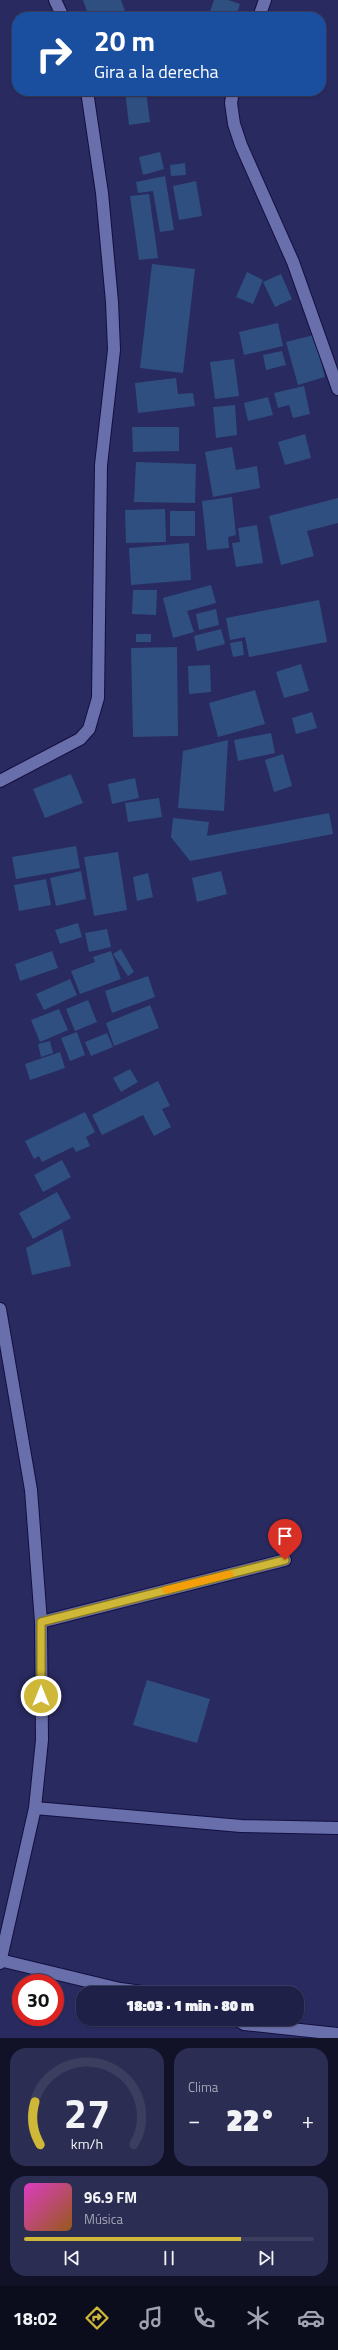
<!DOCTYPE html>
<html lang="es">
<meta charset="utf-8">
<style>
body{margin:0;font-family:"Titillium Web",sans-serif;background:#2c2d52;color:#f1f3f6;height:100vh;display:flex;flex-direction:column;font-size:15px;white-space:nowrap}
*{box-sizing:border-box;margin:0}
p{font-size:13px;color:#a1a3b4}
.icon{flex:none;width:22px;height:22px;fill:none;stroke:currentColor;stroke-width:2;stroke-linecap:round;stroke-linejoin:round}
.map{position:relative;height:2038px;overflow:hidden}
.panel{display:flex;flex-direction:column;gap:10px;padding:10px;background:#111227;flex:1}
.panel>*{flex:none}
.hud{position:absolute;left:12px;top:12px;width:314px;height:84px;border-radius:16px;box-shadow:0 1px 3px #0004,0 0 0 1px #3c3e60;background:#1a4fa0;color:#fff;overflow:hidden}
.speed{position:absolute;left:12px;top:1974px;display:flex;gap:8px;font-size:20px;font-weight:700;text-align:center}
.speed>*{display:grid;place-content:center;width:52px;height:52px;border-radius:50%;background:#1f2047;box-shadow:0 1px 3px #0004,0 0 0 1px #3c3e60;line-height:1}
.speed .limit{border:6px solid #d22;background:#fff;color:#111}
.pin{position:absolute;display:grid;place-items:center;width:34px;height:34px;color:#fff;margin:-41px -17px;border-radius:50% 50% 50% 0;rotate:-45deg;box-shadow:0 0 4px #0007}
.pin .icon{rotate:45deg}
.me{position:absolute;width:44px;margin:-22px;rotate:0deg;stroke-linejoin:round;filter:drop-shadow(0 0 3px #0008)}
.turn{display:flex;align-items:center;gap:14px;height:84px;padding:0 16px;font-size:18px}
.turn .icon{width:52px;height:52px;stroke-width:2.5}
.turn b{display:block;font-size:28px;line-height:34px}
.big{font-size:30px;font-weight:800;line-height:1.1}
.panel .tile{flex:1;display:flex;flex-direction:column;justify-content:center;gap:6px;min-width:0;padding:0 14px;border-radius:16px;background:#2c2d52}
.panel .dial{align-items:center;gap:0}
.dial svg{height:104px;overflow:visible;fill:none;stroke:#3c3e60;stroke-width:7;stroke-linecap:round;text-anchor:middle}
.dial text{fill:#f1f3f6;stroke:none}
.song{display:flex;align-items:center;gap:12px}
.cover{width:48px;height:48px;border-radius:6px;background:linear-gradient(135deg,hsl(310 70% 55%),hsl(30 70% 35%))}
.played{height:4px;border-radius:2px;background:linear-gradient(90deg,#cfb837 75%,#3c3e60 75%)}
.keys{display:flex;justify-content:space-around;direction:ltr}
.heat{display:flex;justify-content:space-between;align-items:center;font-size:22px;direction:ltr}
.panel .tiles{flex:1;display:grid;gap:10px;grid-template-columns:1fr 1fr}
.tile:last-child{grid-column:span 2}
.trip{position:absolute;left:76px;top:1986px;width:228px;height:40px;border-radius:16px;background:#1f2047;box-shadow:0 1px 3px #0004,0 0 0 1px #3c3e60;font-weight:800;line-height:40px;text-align:center}
.tabs{display:flex;height:64px;justify-content:space-around;align-items:center;background:#0c0d1c;color:#a1a3b4}
.tabs .icon{width:28px;height:28px}
.tabs .on{color:#cfb837}
.tabs b{font-size:18px;color:#f1f3f6}
.map>svg:first-child{display:block}
.building{fill:#2f4f81}
.lines{fill:none;stroke-linecap:round;stroke-linejoin:round}
.lane-casing{stroke:#130f42;stroke-width:14}
.street-casing{stroke:#130f42;stroke-width:14}
.lane{stroke:#696faa;stroke-width:12}
.street{stroke:#696faa;stroke-width:12}
.route-casing{stroke:#877824;stroke-width:10}
.route{stroke:#cfb837;stroke-width:7}
.slow{stroke:#f59e0b;stroke-width:7}
</style>
<div class="map">
<svg width="338" height="2038" viewBox="0 0 338 2038">
<rect width="100%" height="100%" fill="#292a5f"/>
<path class="building" d="M83,0h38l6,17h-38z
M214,0h14l12,4 -4,13h-28z
M125,91h21l4,31 -21,3z
M160,152l4,17 -21,6 -4,-18z
M185,163l1,12 -15,1 -1,-11z
M165,176l9,54 -14,2 -7,-41 -15,2 -2,-11z
M196,181l6,35 -23,4 -6,-34z
M149,194l9,64 -19,2 -9,-64z
M152,264l43,5 -12,104 -43,-5z
M247,272l16,8 -10,24 -17,-7z
M281,274l11,25 -17,8 -12,-25z
M278,323l5,23 -39,9 -5,-23z
M314,335l11,42 -27,8 -12,-43z
M282,351l4,14 -20,5 -3,-15z
M234,359l5,37 -24,3 -5,-37z
M176,378l2,16 15,-1 2,13 -57,7 -3,-30z
M304,386l6,28 -17,4 -4,-13 -11,3 -4,-15z
M268,397l5,18 -25,6 -4,-18z
M235,405l2,30 -21,3 -3,-31z
M132,427h47v24l-46,1z
M305,434l6,24 -26,7 -7,-23z
M232,447l4,23 21,-4 3,22 -47,9 -8,-45z
M136,462l60,2 -1,39 -61,-1z
M232,497l4,38 -8,2 1,11 -22,2 -5,-49z
M338,498v25l-31,8 7,25 -33,9 -12,-49z
M165,509l1,33 -40,1 -1,-33z
M170,511h25v25h-25z
M257,525l6,38 -27,4 -4,-24 8,-1 -2,-14z
M189,543l2,37 -60,5 -2,-37z
M211,585l5,18 -29,8 7,21 -21,6 -10,-40z
M133,590h24l-1,25 -24,-1z
M319,600l8,42 -78,15 -4,-20 -15,3 -4,-22z
M216,609l3,16 -20,5 -3,-16z
M221,629l4,15 -28,7 -3,-15z
M136,634h15v8h-15z
M242,641l2,14 -11,2 -3,-14z
M177,647l1,89 -45,1 -2,-89z
M301,664l8,27 -25,7 -8,-26z
M210,665l1,27 -22,2 -1,-28z
M255,690l10,34 -47,13 -9,-34z
M312,712l5,16 -21,6 -4,-16z
M271,733l4,20 -37,8 -4,-21z
M228,740l-4,71 -46,-3 5,-57z
M283,754l9,32 -18,6 -9,-32z
M71,774l12,29 -38,15 -12,-29z
M135,778l4,20 -27,6 -4,-20z
M159,798l3,19 -34,5 -3,-19z
M329,813l4,21 -143,27 -19,-24 2,-19 36,4 -2,14z
M76,846l4,22 -64,11 -4,-22z
M118,852l9,58 -33,6 -10,-59z
M81,871l5,28 -30,7 -6,-28z
M221,871l6,23 -30,8 -5,-24z
M148,873l5,24 -16,4 -4,-24z
M46,879l5,26 -32,6 -5,-26z
M78,923l4,14 -22,7 -5,-14z
M107,929l4,18 -22,5 -4,-19z
M121,949l13,23 -6,4 -15,-22z
M52,951l6,17 -38,13 -5,-17z
M111,951l10,28 -41,15 -9,-23 24,-9 -2,-5z
M148,976l7,21 -43,16 -7,-22z
M70,979l7,16 -33,15 -8,-16z
M88,1000l9,22 -22,9 -9,-22z
M150,1005l9,23 -45,18 -8,-23z
M59,1009l9,21 -28,12 -9,-22z
M77,1032l8,23 -15,6 -9,-23z
M107,1033l6,14 -22,9 -6,-14z
M50,1041l3,12 -12,4 -3,-13z
M60,1052l5,16 -35,12 -5,-16z
M130,1069l8,13 -17,10 -8,-14z
M158,1081l12,25 -8,3 9,18 -17,9 -11,-21 -41,20 -10,-20z
M85,1112l10,20 -9,5 4,9 -14,6 -3,-5 -31,15 -3,-6 -5,3 -9,-18z
M62,1160l9,17 -28,15 -9,-17z
M57,1192l14,26 -38,21 -14,-26z
M62,1229l9,37 -39,9 -6,-27z
M147,1680l63,19 -13,44 -64,-18z"/>
<g class="lines">
<defs>
<path id="lane" d="M259,17l6,-17
M233,91l-2,12 3,21 7,21 52,117 45,127"/>
<path id="street" d="M55,0l8,17
M0,781l80,-42 9,-10 9,-31 3,-233 13,-115 -2,-48 -10,-109 -15,-102
M0,1309l31,181 10,132 1,118 -7,68 -35,155
M41,1622l244,-62
M35,1808l206,18 97,2
M0,1960l120,29 30,4
M236,2019l8,5 94,10"/>
</defs>
<use href="#lane" class="lane-casing"/>
<use href="#street" class="street-casing"/>
<use href="#lane" class="lane"/>
<use href="#street" class="street"/>
</g>
<g class="lines">
<defs>
<path id="route" d="M41,1696v-74l244,-62"/>
</defs>
<use href="#route" class="route-casing"/>
<use href="#route" class="route"/>
<path class="slow" d="M166,1590l64,-16"/>
</g>
</svg>
<div class="speed"><div class="limit">30</div></div>
<div class="pin" style="left:285px;top:1560px;background:#d93025"><svg class="icon" aria-label="arrive" viewBox="0 0 24 24"><path d="M6 21V4h12l-3 4 3 4H6"/></svg></div>
<svg class="me" style="left:41px;top:1696px" viewBox="-20 -20 40 40"><circle r="17" fill="#cfb837" stroke="#fff" stroke-width="3"/><path d="M0-11L8 9 0 5-8 9z" fill="#fff"/></svg>
<div class="trip">18:03 · 1 min · 80 m</div>
<div class="hud">
<div class="turn"><svg class="icon" aria-label="right" viewBox="0 0 24 24"><path d="M7 20v-9h11M14 6l5 5-5 5"/></svg><div><b>20 m</b>Gira a la derecha</div></div>
</div>
</div>
<section class="panel">
<div class="tiles">
<div class="tile dial"><svg viewBox="0 0 100 80">
<path d="M14 69A42 42 0 1 1 86 69"/>
<path d="M14 69A42 42 0 0 1 10 36" stroke="#cfb837"/>
<text x="50" y="56" font-size="32" font-weight="700">27</text>
<text x="50" y="72" font-size="11">km/h</text>
</svg></div>
<div class="tile"><p>Clima</p>
<div class="heat"><a>−</a><b class="big">22°</b><a>+</a></div>
</div>
<div class="tile">
<div class="song"><i class="cover"></i><div><b>96.9 FM</b><p>Música</p></div></div>
<div class="played"></div>
<div class="keys"><svg class="icon" aria-label="previous" viewBox="0 0 24 24"><path d="M18 5L8 12l10 7zM5 5v14"/></svg><svg class="icon" aria-label="pause" viewBox="0 0 24 24"><path d="M8 5v14M16 5v14"/></svg><svg class="icon" aria-label="next" viewBox="0 0 24 24"><path d="M6 5l10 7-10 7zM19 5v14"/></svg></div>
</div>
</div>
</section>
<nav class="tabs">
<b>18:02</b>
<svg class="icon on" aria-label="directions" viewBox="0 0 24 24"><path d="M12 3l9 9-9 9-9-9zM9 14v-3h6M13 9l2 2-2 2"/></svg>
<svg class="icon" aria-label="music" viewBox="0 0 24 24"><path d="M9 18V5l10-2v13"/><circle cx="6" cy="18" r="3"/><circle cx="16" cy="16" r="3"/></svg>
<svg class="icon" aria-label="phone" viewBox="0 0 24 24"><path d="M5 4h4l2 5-3 2q2 4 5 5l2-3 5 2v4C11 20 4 13 5 4z"/></svg>
<svg class="icon" aria-label="climate" viewBox="0 0 24 24"><path d="M12 3v18M4 7l16 10M4 17L20 7"/></svg>
<svg class="icon" aria-label="car" viewBox="0 0 24 24"><path d="M5 17H2v-5l4-1 3-4h7l3 4 3 1v5h-3M9 17h6M6 11h13"/><circle cx="7" cy="17" r="2"/><circle cx="17" cy="17" r="2"/></svg>
</nav>
